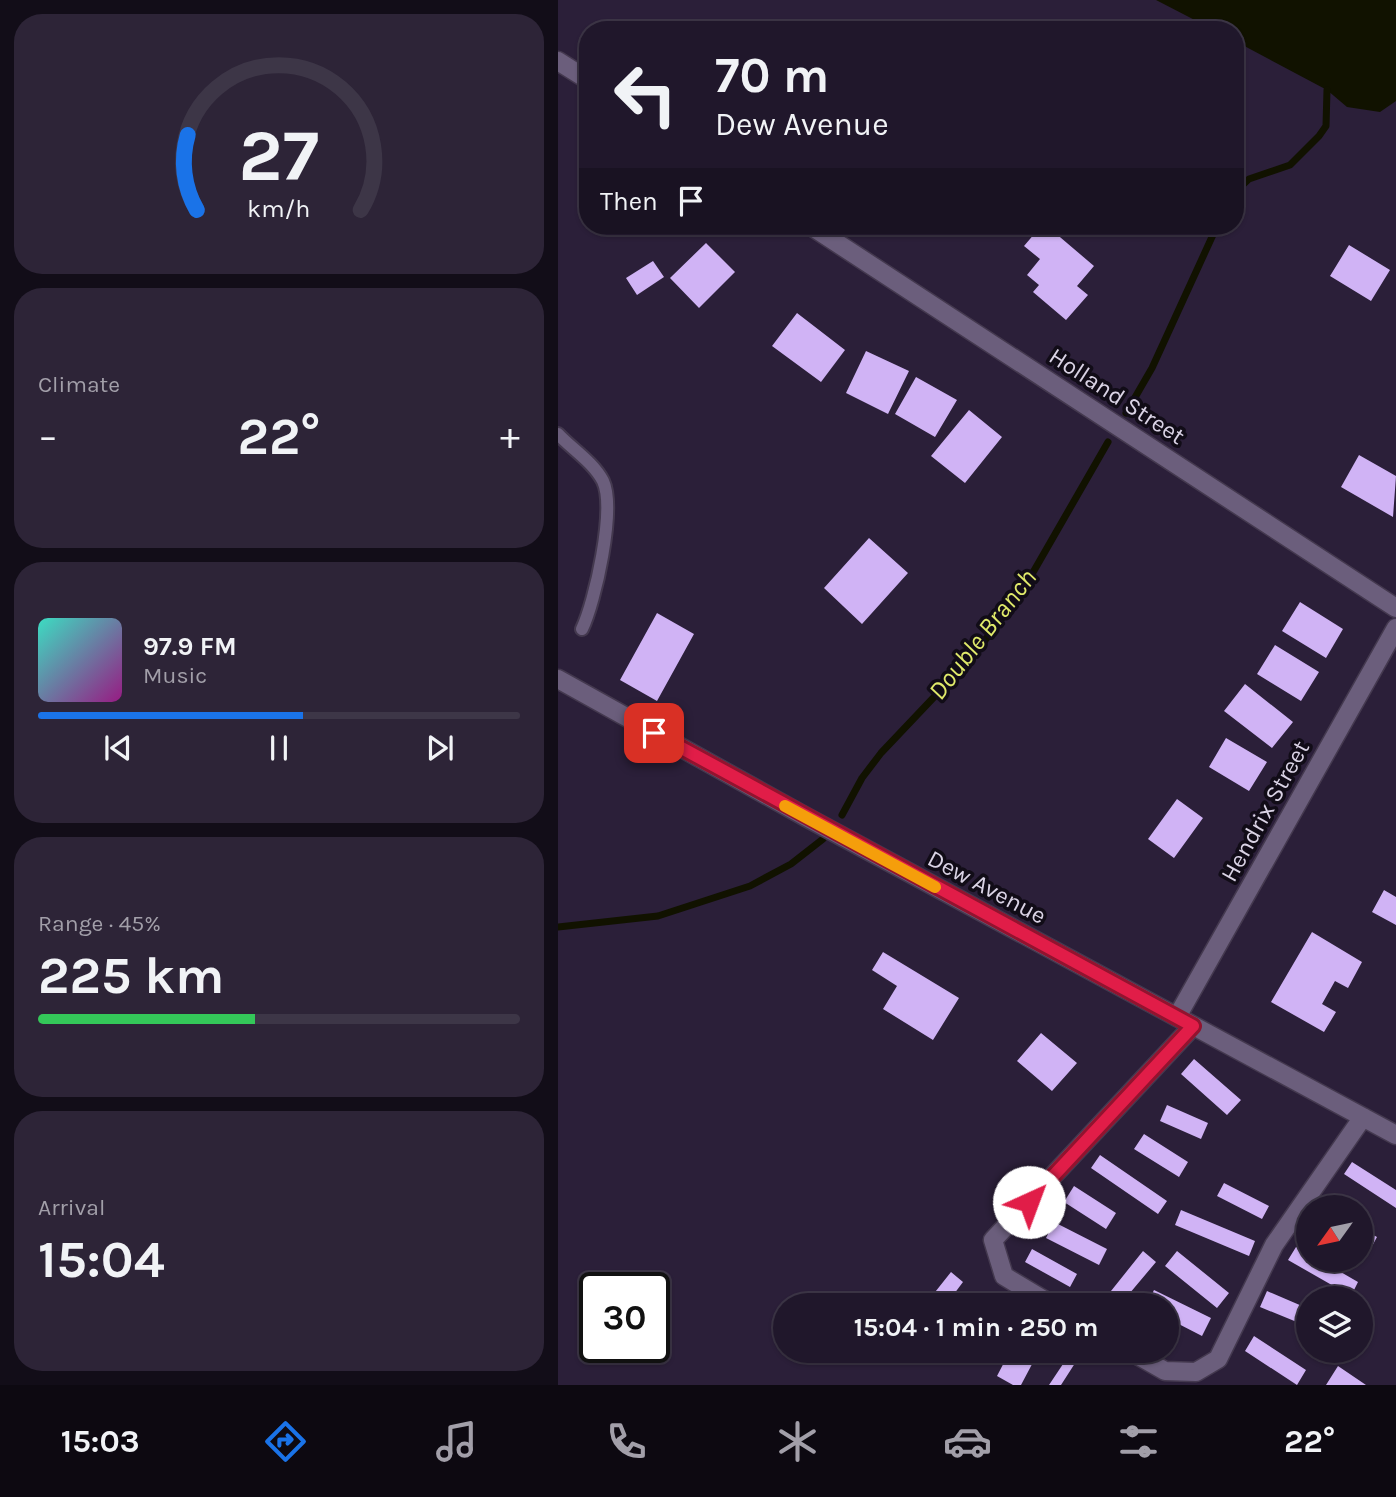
<!DOCTYPE html>
<meta charset="utf-8">
<style>
body{margin:0;font-family:Karla,sans-serif;background:#2d2437;color:#f1f3f6;height:100vh;display:flex;flex-direction:column;font-size:26px;white-space:nowrap}
*{box-sizing:border-box;margin:0}
p{font-size:23px;color:#a29fa9}
.icon{flex:none;width:38px;height:38px;fill:none;stroke:currentColor;stroke-width:2;stroke-linecap:round;stroke-linejoin:round}
.map{position:relative;flex:1;overflow:hidden}
.side{display:flex;flex-direction:column;gap:14px;padding:14px;background:#120d18;width:558px}
.side>*{flex:none}
.hud{position:absolute;left:21px;top:21px;width:665px;height:214px;border-radius:28px;box-shadow:0 2px 5px #0004,0 0 0 2px #3d3647;background:#20172b;color:#f1f3f6;overflow:hidden}
.needle{width:46px;rotate:237deg}
.buttons{position:absolute;left:738px;top:1195px;display:grid;gap:14px}
.buttons a{display:grid;place-items:center;width:77px;height:77px;border-radius:50%;background:#20172b;box-shadow:0 2px 5px #0004,0 0 0 2px #3d3647;font-size:35px}
.speed{position:absolute;left:21px;top:1272px;display:flex;gap:14px;font-size:35px;font-weight:700;text-align:center}
.speed>*{display:grid;place-content:center;width:91px;height:91px;border-radius:50%;background:#20172b;box-shadow:0 2px 5px #0004,0 0 0 2px #3d3647;line-height:1}
.speed .limit{border:4px solid #111;border-radius:10px;background:#fff;color:#111}
.pin{position:absolute;display:grid;place-items:center;width:60px;height:60px;color:#fff;margin:-30px;border-radius:14px;box-shadow:0 4px 10px #0006}
.me{position:absolute;width:77px;margin:-38px;rotate:43deg;stroke-linejoin:round;filter:drop-shadow(0 0 5px #0008)}
.turn{display:flex;align-items:center;gap:24px;height:147px;padding:0 21px;font-size:32px}
.turn .icon{width:91px;height:91px;stroke-width:2.5}
.turn b{display:block;font-size:49px;line-height:60px}
.then{display:flex;align-items:center;height:66px;padding:0 21px;background:#0003;gap:14px;font-size:26px}
.big{font-size:52px;font-weight:700;line-height:1.1}
.side .card{flex:1;display:flex;flex-direction:column;justify-content:center;gap:10px;min-width:0;padding:0 24px;border-radius:28px;background:#2d2437}
.side .dial{align-items:center;gap:0}
.dial svg{height:182px;overflow:visible;fill:none;stroke:#3d3647;stroke-width:7;stroke-linecap:round;text-anchor:middle}
.dial text{fill:#f1f3f6;stroke:none}
.song{display:flex;align-items:center;gap:21px}
.cover{width:84px;height:84px;border-radius:10px;background:linear-gradient(135deg,hsl(170 70% 55%),hsl(310 70% 35%))}
.played{height:7px;border-radius:4px;background:linear-gradient(90deg,#1a73e8 55%,#3d3647 55%)}
.keys{display:flex;justify-content:space-around;direction:ltr}
.heat{display:flex;justify-content:space-between;align-items:center;font-size:38px;direction:ltr}
.charge{height:10px;border-radius:5px;background:linear-gradient(90deg,#34c759 45%,#3d3647 0)}
.trip{position:absolute;left:215px;top:1293px;width:406px;height:70px;border-radius:35px;background:#20172b;box-shadow:0 2px 5px #0004,0 0 0 2px #3d3647;font-weight:700;line-height:70px;text-align:center}
.tab-bar{display:flex;height:112px;justify-content:space-around;align-items:center;background:#0d0911;color:#a29fa9}
.tab-bar .icon{width:49px;height:49px}
.tab-bar .selected{color:#1a73e8}
.tab-bar b{font-size:32px;color:#f1f3f6}
main{display:flex;flex:1;min-height:0}
.map>svg:first-child{display:block}
.water{fill:#111200}
.lines{fill:none;stroke-linecap:round;stroke-linejoin:round}
.stream{stroke:#111200;stroke-width:7}
.building{fill:#d0b3f5}
.lane-casing{stroke:#44394f;stroke-width:16}
.street-casing{stroke:#44394f;stroke-width:21}
.lane{stroke:#6b5e7c;stroke-width:12}
.street{stroke:#6b5e7c;stroke-width:18}
.route-casing{stroke:#92132f;stroke-width:18}
.route{stroke:#e11d48;stroke-width:12}
.slow{stroke:#f59e0b;stroke-width:12}
.labels{text-anchor:middle;stroke-width:7;stroke-linejoin:round;paint-order:stroke}
.street-label{font-size:24px;fill:#dad3e5;stroke:#110c17}
.water-label{font-size:26px;font-style:italic;fill:#e0ea6a;stroke:#110c17}
</style>
<main>
<section class="side">
<div class="card dial"><svg viewBox="0 0 100 80">
<path d="M14 69A42 42 0 1 1 86 69"/>
<path d="M14 69A42 42 0 0 1 10 36" stroke="#1a73e8"/>
<text x="50" y="56" font-size="32" font-weight="700">27</text>
<text x="50" y="72" font-size="11">km/h</text>
</svg></div>
<div class="card"><p>Climate</p>
<div class="heat"><a>−</a><b class="big">22°</b><a>+</a></div>
</div>
<div class="card">
<div class="song"><i class="cover"></i><div><b>97.9 FM</b><p>Music</p></div></div>
<div class="played"></div>
<div class="keys"><svg class="icon" aria-label="previous" viewBox="0 0 24 24"><path d="M18 5L8 12l10 7zM5 5v14"/></svg><svg class="icon" aria-label="pause" viewBox="0 0 24 24"><path d="M8 5v14M16 5v14"/></svg><svg class="icon" aria-label="next" viewBox="0 0 24 24"><path d="M6 5l10 7-10 7zM19 5v14"/></svg></div>
</div>
<div class="card"><p>Range · 45%</p><b class="big">225 km</b><div class="charge"></div></div>
<div class="card"><p>Arrival</p><b class="big">15:04</b></div>
</section>
<div class="map">
<svg width="838" height="1385" viewBox="0 0 838 1385">
<rect width="100%" height="100%" fill="#2b1f39"/>
<path class="water" d="M598,0h240v101l-16,11 -33,-5 -20,-17 -92,-49v-11h-21z"/>
<g class="lines">
<path class="stream" d="M677,192l14,-13 41,-14 29,-29 7,-10 1,-36
M568,413l26,-45 65,-142
M284,815l20,-37 19,-25 91,-96 48,-62 88,-153
M0,927l100,-11 92,-30 41,-22 32,-25"/>
</g>
<path class="building" d="M483,226h6l47,40 -17,20 11,9 -22,25 -33,-28 6,-7 -12,-10 13,-16 -16,-13z
M148,243l29,29 -36,36 -29,-30z
M791,245l41,25 -19,31 -41,-25z
M95,261l11,16 -27,18 -11,-17z
M239,313l48,37 -24,32 -49,-36z
M308,351l43,20 -21,43 -42,-21z
M358,377l41,23 -22,37 -40,-23z
M411,410l33,27 -37,46 -34,-27z
M801,455l37,21 -3,41 -52,-30z
M311,538l39,35 -46,51 -38,-36z
M742,602l43,27 -17,29 -44,-27z
M99,613l37,21 -37,67 -37,-21z
M717,645l44,27 -18,29 -44,-27z
M687,684l48,38 -21,26 -48,-37z
M668,738l41,24 -18,29 -40,-24z
M619,799l26,19 -29,40 -26,-19z
M826,890l12,7v28l-24,-13z
M754,932l50,30 -14,26 -13,-7 -13,23 14,8 -12,20 -53,-30z
M325,952l76,46 -26,42 -50,-31 14,-23 -25,-16z
M483,1033l36,30 -25,28 -35,-30z
M636,1059l47,41 -14,15 -46,-41z
M609,1105l41,18 -7,16 -41,-18z
M586,1134l44,28 -9,15 -45,-28z
M542,1155l67,46 -9,13 -67,-46z
M794,1162l44,28v18l-52,-34z
M666,1183l45,23 -7,13 -45,-23z
M516,1186l42,27 -10,16 -42,-27z
M623,1210l74,31 -6,15 -74,-31z
M496,1222l53,27 -8,16 -53,-27z
M803,1228l16,9 -7,13 -9,-5z
M738,1247l13,7v6h11l38,22 -7,14 -63,-36z
M474,1249l45,25 -7,13 -45,-25z
M585,1251l13,11 -37,44 -12,-10z
M619,1251l52,42 -12,15 -52,-42z
M393,1272l12,10 -18,24h-21z
M596,1290l57,28 -9,18 -35,-18v-12h-21z
M709,1291l42,18v18l-49,-20z
M696,1336l52,34 -9,15 -52,-34z
M452,1351h29l-18,34h-8l-16,-9z
M513,1352l8,5 -18,28h-12z
M780,1366l28,19h-40z"/>
<g class="lines">
<defs>
<path id="lane" d="M0,434c14,15 35,28 45,47 13,28 -8,121 -21,148"/>
<path id="street" d="M0,61l30,19
M253,226l585,382
M0,679l248,138 590,318
M619,1017l219,-389
M496,1306l-50,-30 -11,-36 200,-214
M572,1351l35,20 31,1 22,-13 56,-114 89,-128"/>
</defs>
<use href="#lane" class="lane-casing"/>
<use href="#street" class="street-casing"/>
<use href="#lane" class="lane"/>
<use href="#street" class="street"/>
</g>
<g class="lines">
<defs>
<path id="route" d="M96,733l539,293 -164,176"/>
</defs>
<use href="#route" class="route-casing"/>
<use href="#route" class="route"/>
<path class="slow" d="M227,806l150,81"/>
</g>
<g class="labels">
<g class="street-label">
<text transform="translate(559 396) rotate(33)" y="8">Holland Street</text>
<text transform="translate(707 811) rotate(-61)" y="8">Hendrix Street</text>
<text transform="translate(429 887) rotate(28)" y="8">Dew Avenue</text>
</g>
<g class="water-label">
<text transform="translate(424 634) rotate(-52)" y="9">Double Branch</text>
</g>
</g>
</svg>
<div class="buttons">
<a><svg class="needle" viewBox="-14 -14 28 28"><path d="M0-13l5 13h-10z" fill="#e53935"/><path d="M0 13l5-13h-10z" fill="#a29fa9"/></svg></a>
<a><svg class="icon" aria-label="layers" viewBox="0 0 24 24"><path d="M12 4l9 5-9 5-9-5zM3 14l9 5 9-5"/></svg></a>
</div>
<div class="speed"><div class="limit">30</div></div>
<div class="pin" style="left:96px;top:733px;background:#d93025"><svg class="icon" aria-label="arrive" viewBox="0 0 24 24"><path d="M6 21V4h12l-3 4 3 4H6"/></svg></div>
<svg class="me" style="left:471px;top:1202px" viewBox="-20 -20 40 40"><circle r="19" fill="#fff"/><path d="M0-13L10 11 0 6-10 11z" fill="#e11d48"/></svg>
<div class="trip">15:04 · 1 min · 250 m</div>
<div class="hud">
<div class="turn"><svg class="icon" aria-label="left" viewBox="0 0 24 24"><path d="M17 20v-9H6M10 6l-5 5 5 5"/></svg><div><b>70 m</b>Dew Avenue</div></div>
<div class="then">Then<svg class="icon" aria-label="arrive" viewBox="0 0 24 24"><path d="M6 21V4h12l-3 4 3 4H6"/></svg></div>
</div>
</div>
</main>
<nav class="tab-bar">
<b>15:03</b>
<svg class="icon selected" aria-label="directions" viewBox="0 0 24 24"><path d="M12 3l9 9-9 9-9-9zM9 14v-3h6M13 9l2 2-2 2"/></svg>
<svg class="icon" aria-label="music" viewBox="0 0 24 24"><path d="M9 18V5l10-2v13"/><circle cx="6" cy="18" r="3"/><circle cx="16" cy="16" r="3"/></svg>
<svg class="icon" aria-label="phone" viewBox="0 0 24 24"><path d="M5 4h4l2 5-3 2q2 4 5 5l2-3 5 2v4C11 20 4 13 5 4z"/></svg>
<svg class="icon" aria-label="climate" viewBox="0 0 24 24"><path d="M12 3v18M4 7l16 10M4 17L20 7"/></svg>
<svg class="icon" aria-label="car" viewBox="0 0 24 24"><path d="M5 17H2v-5l4-1 3-4h7l3 4 3 1v5h-3M9 17h6M6 11h13"/><circle cx="7" cy="17" r="2"/><circle cx="17" cy="17" r="2"/></svg>
<svg class="icon" aria-label="filters" viewBox="0 0 24 24"><path d="M4 7h16M4 17h16"/><circle cx="9" cy="7" r="2"/><circle cx="15" cy="17" r="2"/></svg>
<b>22°</b>
</nav>
